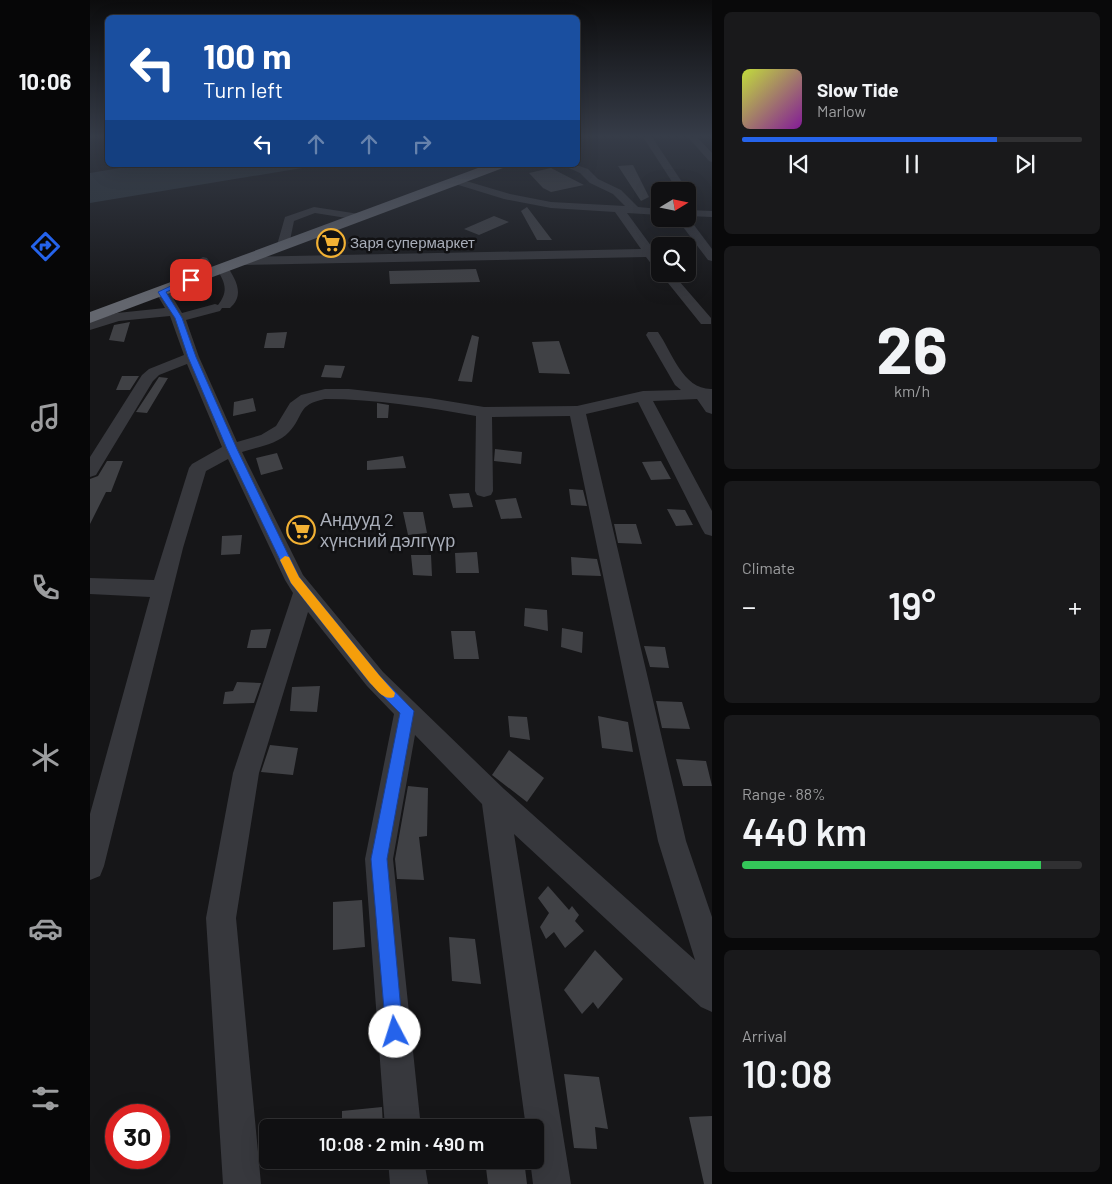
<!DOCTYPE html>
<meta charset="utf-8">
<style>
body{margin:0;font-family:Barlow,sans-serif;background:#19191b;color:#f1f3f6;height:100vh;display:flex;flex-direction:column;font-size:19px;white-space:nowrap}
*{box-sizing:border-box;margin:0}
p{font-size:16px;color:#9c9d9f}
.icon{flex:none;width:28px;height:28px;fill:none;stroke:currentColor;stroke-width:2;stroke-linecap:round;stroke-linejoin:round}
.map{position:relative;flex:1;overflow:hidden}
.panel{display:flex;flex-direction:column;gap:12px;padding:12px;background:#09090a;width:400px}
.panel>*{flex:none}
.top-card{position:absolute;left:15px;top:15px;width:475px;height:152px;border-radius:8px;box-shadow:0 5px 20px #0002,0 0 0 1px #303032;background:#1a4fa0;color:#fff;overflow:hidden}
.needle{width:32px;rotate:80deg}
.controls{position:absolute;left:561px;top:182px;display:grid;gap:10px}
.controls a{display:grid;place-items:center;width:45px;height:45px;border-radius:8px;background:#101012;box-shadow:0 5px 20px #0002,0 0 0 1px #303032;font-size:25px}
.speed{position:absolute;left:15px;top:1104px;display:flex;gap:10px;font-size:25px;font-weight:700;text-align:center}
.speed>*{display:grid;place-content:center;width:65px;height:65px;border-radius:50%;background:#101012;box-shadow:0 5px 20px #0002,0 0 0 1px #303032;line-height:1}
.speed .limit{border:8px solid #d22;background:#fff;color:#111}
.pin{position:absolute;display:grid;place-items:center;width:42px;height:42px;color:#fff;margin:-21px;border-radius:10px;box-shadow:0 2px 8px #0006}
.me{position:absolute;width:55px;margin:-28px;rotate:355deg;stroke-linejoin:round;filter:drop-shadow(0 0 4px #0008)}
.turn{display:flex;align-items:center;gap:18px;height:105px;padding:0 15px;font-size:22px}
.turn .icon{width:65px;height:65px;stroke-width:2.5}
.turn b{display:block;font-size:35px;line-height:42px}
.lanes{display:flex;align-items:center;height:48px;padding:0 15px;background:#0003;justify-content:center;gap:25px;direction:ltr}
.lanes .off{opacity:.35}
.big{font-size:38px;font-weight:600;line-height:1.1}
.panel .widget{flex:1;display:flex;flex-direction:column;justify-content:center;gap:8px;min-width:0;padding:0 18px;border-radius:8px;background:#19191b}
.panel .dial{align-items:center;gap:0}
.dial b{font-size:65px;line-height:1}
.song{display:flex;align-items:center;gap:15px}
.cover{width:60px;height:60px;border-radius:8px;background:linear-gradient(135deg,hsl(70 70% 55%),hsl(290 70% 35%))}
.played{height:5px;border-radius:2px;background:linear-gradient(90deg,#2563eb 75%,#303032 75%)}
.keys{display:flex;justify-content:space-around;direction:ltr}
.heat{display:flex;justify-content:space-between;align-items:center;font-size:28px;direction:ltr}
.charge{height:8px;border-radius:4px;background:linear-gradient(90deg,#34c759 88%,#303032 0)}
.trip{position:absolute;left:169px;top:1119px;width:285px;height:50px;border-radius:8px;background:#101012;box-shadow:0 5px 20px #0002,0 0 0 1px #303032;font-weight:600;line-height:50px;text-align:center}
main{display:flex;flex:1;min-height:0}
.tab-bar{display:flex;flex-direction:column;width:90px;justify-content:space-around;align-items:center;background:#060607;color:#9c9d9f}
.tab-bar .icon{width:35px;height:35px}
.tab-bar .current{color:#2563eb}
.tab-bar b{font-size:22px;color:#f1f3f6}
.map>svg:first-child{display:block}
.water{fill:#2c353c}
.building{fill:#404145}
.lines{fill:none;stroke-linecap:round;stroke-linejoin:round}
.minor{fill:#37383d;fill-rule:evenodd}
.highway{fill:#63666e;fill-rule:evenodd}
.route{fill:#2563eb;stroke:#184099}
.slow{fill:#f59e0b}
.labels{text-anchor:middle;stroke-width:5;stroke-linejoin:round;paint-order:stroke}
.far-poi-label{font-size:15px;fill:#a8adb8;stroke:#111113;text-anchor:start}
.poi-label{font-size:18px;fill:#a8adb8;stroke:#111113;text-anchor:start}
</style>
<main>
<nav class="tab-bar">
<b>10:06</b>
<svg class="icon current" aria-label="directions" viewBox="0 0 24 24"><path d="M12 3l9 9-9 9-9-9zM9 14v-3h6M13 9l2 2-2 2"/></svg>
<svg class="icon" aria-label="music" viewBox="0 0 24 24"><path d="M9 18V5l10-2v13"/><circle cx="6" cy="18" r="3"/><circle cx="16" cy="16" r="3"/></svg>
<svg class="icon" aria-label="phone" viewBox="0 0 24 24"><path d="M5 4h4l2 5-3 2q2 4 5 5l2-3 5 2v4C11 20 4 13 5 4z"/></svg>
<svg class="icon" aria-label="climate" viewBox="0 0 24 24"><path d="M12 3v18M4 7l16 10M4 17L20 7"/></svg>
<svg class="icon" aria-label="car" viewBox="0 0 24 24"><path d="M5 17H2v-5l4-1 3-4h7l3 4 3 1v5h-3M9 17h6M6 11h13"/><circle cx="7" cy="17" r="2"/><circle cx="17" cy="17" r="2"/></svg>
<svg class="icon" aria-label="filters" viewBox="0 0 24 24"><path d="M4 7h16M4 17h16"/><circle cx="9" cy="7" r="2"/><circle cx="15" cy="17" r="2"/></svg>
</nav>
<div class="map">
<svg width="622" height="1184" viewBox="0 0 622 1184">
<rect width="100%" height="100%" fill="#161618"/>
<path class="water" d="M80,165h150l-230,38v-30l42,-7z"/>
<path class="building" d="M543,165l16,32 -8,4 -23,-35z
M461,168l33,17 -33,7 -8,-4 -14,-15z
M437,207l25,33h-15l-16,-29z
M404,216l15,6 -30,13 -15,-6z
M386,269l4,13 -90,2 -1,-13z
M40,322l-6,20 -15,-2 5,-15z
M197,332l-3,16h-20l3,-15z
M382,335l7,2 -7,45 -14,-1z
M469,341l11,33 -31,-1 -7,-31z
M235,365l20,1 -4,12 -20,-1z
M32,376h17l-9,14h-14z
M69,377l9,1 -21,35 -11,-1z
M163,398l3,13 -23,5 1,-14z
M287,403l12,2 -1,13h-11z
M405,449l27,3 -1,12 -27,-3z
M187,453l6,16 -22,6 -5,-17z
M313,456l3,12 -39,2v-9z
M17,461h16l-12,31h-5l-16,32v-45l8,-3z
M571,461l10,18 -20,1 -9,-18z
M479,489l14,1 4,16 -16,-1z
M379,493l4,14 -20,1 -4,-14z
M426,498l6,20 -21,1 -6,-19z
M577,509l18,1 8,15 -17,1z
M313,512h20l4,21 -19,2z
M524,524h22l6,20 -24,-1z
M152,535l-2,19 -19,1 1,-19z
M387,552l2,21h-23l-1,-20z
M321,555h20l1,21 -19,-1z
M481,557l26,2 4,17 -29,-1z
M435,608l22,2 1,21 -24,-5z
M472,628l21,4 -1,21 -21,-6z
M181,629l-5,19h-19l4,-18z
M361,631h24l4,28h-25z
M554,646l21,1 4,21 -19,-1z
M147,682l24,1 -7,20 -31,1 2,-12 8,-1z
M230,686l-3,26 -27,-1 2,-24z
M566,701l26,1 8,27 -28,-1z
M418,716l19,1 3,23 -20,-3z
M508,716l30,6 5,30 -31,-4z
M180,745l28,3 -5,27 -32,-3z
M419,750l35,28 -17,24 -35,-27z
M586,759l30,2 6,25h-29z
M318,786l20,2 -1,48 -8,1 5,43 -27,-1 -2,-20z
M458,886l21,24 3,-4 7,9 -4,6 9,10 -19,17 -11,-16 -8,7 -6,-12 9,-14 -11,-15z
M272,900l3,47 -32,3v-48z
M359,937l26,2 6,45 -29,-3z
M505,950l28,29 -25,30 -5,-7 -11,12 -18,-24z
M474,1074l35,3 9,52 -13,-2 2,22 -23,-1z
M292,1107l1,21h-41v-17z
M622,1116v68h-8l-15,-67z
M395,1160h39l3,24h-39z"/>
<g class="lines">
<path class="minor" d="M553,137h9l36,54v1l-10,-1z
M598,137h9l15,16v9l-3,-1z
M472,165h14l12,4 10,10 23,11 17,17 22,2v6l-33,-2 33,45v13l-4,-1 -10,-13 -405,8 -6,-4 6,-4 400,-8 -26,-37 -64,-4 -47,-9 -52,-16 -1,-2 5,-3 54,16 41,8 74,4 -12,-12 -23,-11 -10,-10z
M224,207l45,7 6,3 -6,3 -44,-7 -21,8 -5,24 -6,4 -4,-1 -2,-3 8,-28z
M598,210l24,1v6l-24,-1z
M598,217l24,32v12l-4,-1 -31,-41z
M113,257l4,1 2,3 -2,3 -22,13 -5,12h-10l-2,-3 7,-14z
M132,264l4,1c10,14 19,30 4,43h-8l-2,3 -34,9 13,37 38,85 24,-7 15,-9 14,-23 11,-8 24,-6h24l80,9 55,9 93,-1 66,-15 38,-1 -6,-5 -29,-50 2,-3h10c14,20 25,58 54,57v25l-6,-2 -9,-13 -44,2 59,110v25l-7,-2 -3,-5 -64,-127 -52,12 100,427 26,76v95l-11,-5 -187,-173 57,350h-38l-3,-24h5v-32h-9l-44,-324 -67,-69 -22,124 28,269h-36l-20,-269 29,-145 -27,-28 -59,-74 -49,161 -23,145 25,266h-38l-17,-266 27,-145 60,-180 -8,-13 -57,-121 -22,12 -23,77 -79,318 -4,10 -10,4v-66l60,-217 -60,-3v-16l64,2 35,-112 3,-4 30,-17 -35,-83 -28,11 -6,6 -57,94 -6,2v-20l52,-82 7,-6 35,-14 -14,-39 -51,5 -29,9v-9l27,-8 48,-5 -10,-17 7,-4 5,1 15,25 33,-9 3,1c11,-14 7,-23 -2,-37zM235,399c50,0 101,8 151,17l-1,75 2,4 7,2 7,-2 2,-4 -1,-74 78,-1 88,425 37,119 -191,-171 -121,-117 -80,-97 -61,-123c16,-5 36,-8 47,-20 16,-17 7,-27 36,-33z
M570,273l13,1 38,44v6h-10z
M298,1160h36l4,24h-38z"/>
<path class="highway" d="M396,165h18l-1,3 -413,155v-11z"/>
</g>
<linearGradient id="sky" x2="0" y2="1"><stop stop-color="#0c0c0d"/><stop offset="0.45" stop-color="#363c48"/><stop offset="1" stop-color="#363c48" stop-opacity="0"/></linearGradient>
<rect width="622" height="303" fill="url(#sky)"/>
<path class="route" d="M98,278l6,2 -28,12 16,26 14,39 41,92 62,128 80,98 35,36 -27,148 16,173 -2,6 -6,3 -7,-3 -2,-6 -15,-173 29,-146 -30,-30 -79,-100 -64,-134 -39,-92 -13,-39 -17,-26z"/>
<path class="slow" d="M195,556l4,1 10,20 80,98 16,18 -1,4c-10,4 -17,-7 -24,-14l-79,-100 -11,-23z"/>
<defs>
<symbol id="supermarket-ring" viewBox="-11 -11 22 22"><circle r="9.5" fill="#111113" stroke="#f2b134" stroke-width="1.5"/><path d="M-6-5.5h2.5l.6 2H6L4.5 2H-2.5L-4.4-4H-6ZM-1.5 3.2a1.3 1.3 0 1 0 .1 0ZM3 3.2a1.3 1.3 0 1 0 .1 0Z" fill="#f2b134"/></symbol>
</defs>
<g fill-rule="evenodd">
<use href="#supermarket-ring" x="225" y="227" width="32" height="32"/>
<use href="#supermarket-ring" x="195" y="514" width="32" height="32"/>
</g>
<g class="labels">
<g class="far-poi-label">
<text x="260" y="248">Заря супермаркет</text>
</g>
<g class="poi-label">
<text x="230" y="526">Андууд 2<tspan x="230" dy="21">хүнсний дэлгүүр</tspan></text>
</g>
</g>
</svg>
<div class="controls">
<a><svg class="needle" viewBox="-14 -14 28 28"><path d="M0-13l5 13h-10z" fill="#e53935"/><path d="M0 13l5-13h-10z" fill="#9c9d9f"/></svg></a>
<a><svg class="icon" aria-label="search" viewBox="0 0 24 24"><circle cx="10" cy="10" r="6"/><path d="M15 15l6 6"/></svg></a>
</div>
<div class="speed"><div class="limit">30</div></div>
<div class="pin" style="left:101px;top:280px;background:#d93025"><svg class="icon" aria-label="arrive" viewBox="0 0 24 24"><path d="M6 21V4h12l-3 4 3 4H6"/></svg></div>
<svg class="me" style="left:305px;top:1032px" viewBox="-20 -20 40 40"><circle r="19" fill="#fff"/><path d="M0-13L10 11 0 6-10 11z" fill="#2563eb"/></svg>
<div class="trip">10:08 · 2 min · 490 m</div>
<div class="top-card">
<div class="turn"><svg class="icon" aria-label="left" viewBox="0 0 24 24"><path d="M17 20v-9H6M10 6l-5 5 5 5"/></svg><div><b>100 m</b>Turn left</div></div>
<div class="lanes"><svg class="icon" aria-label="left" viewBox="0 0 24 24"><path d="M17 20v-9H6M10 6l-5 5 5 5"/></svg><svg class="icon off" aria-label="ahead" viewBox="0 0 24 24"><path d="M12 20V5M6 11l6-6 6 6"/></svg><svg class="icon off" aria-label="ahead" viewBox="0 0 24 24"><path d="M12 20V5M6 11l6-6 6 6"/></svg><svg class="icon off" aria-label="right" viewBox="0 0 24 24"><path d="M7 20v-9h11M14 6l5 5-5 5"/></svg></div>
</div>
</div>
<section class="panel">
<div class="widget">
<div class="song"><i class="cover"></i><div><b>Slow Tide</b><p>Marlow</p></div></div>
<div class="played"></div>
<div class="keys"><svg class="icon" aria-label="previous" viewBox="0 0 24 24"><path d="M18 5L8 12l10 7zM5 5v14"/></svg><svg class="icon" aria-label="pause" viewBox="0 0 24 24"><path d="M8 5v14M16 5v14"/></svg><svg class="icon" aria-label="next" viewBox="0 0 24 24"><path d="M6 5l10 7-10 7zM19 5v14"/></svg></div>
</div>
<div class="widget dial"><b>26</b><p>km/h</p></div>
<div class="widget"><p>Climate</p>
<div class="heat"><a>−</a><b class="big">19°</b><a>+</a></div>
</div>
<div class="widget"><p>Range · 88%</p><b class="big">440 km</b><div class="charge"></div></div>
<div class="widget"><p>Arrival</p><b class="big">10:08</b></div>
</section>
</main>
